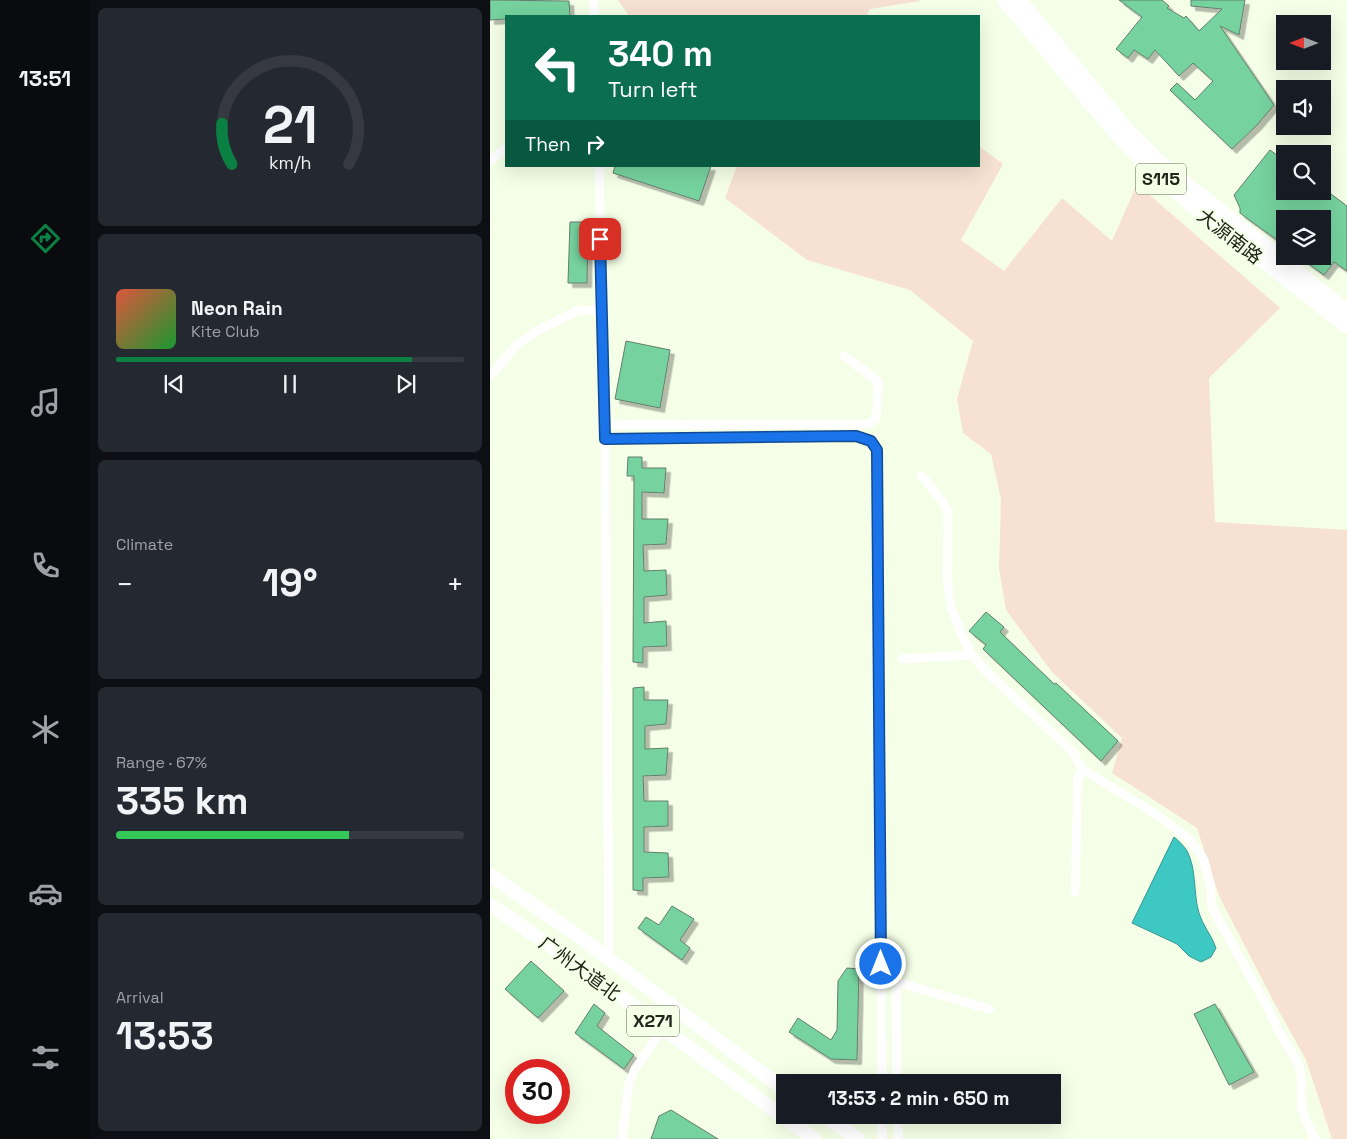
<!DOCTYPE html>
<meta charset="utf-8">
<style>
body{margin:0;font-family:"Space Grotesk","Noto Sans SC",sans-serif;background:#242831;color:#f1f3f6;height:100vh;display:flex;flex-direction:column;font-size:19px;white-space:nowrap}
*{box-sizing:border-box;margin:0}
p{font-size:16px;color:#9ea1a6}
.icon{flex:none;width:28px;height:28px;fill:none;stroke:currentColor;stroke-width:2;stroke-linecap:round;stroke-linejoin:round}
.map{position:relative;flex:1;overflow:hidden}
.details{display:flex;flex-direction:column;gap:8px;padding:8px;background:#0d0f14;width:400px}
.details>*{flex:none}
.hud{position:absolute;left:15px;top:15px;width:475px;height:152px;border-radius:0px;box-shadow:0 5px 20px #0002;background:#0b6e4f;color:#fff;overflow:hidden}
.needle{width:32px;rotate:270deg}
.tools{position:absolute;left:786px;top:15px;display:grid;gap:10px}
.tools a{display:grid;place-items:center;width:55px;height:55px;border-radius:0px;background:#171b24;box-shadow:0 5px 20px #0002;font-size:25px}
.speed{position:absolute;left:15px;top:1059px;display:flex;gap:10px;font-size:25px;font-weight:700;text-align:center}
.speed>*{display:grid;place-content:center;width:65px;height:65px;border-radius:50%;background:#171b24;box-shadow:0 5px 20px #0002;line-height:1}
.speed .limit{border:8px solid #d22;background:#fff;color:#111}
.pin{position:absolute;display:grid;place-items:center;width:42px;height:42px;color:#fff;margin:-21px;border-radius:10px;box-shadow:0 2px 8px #0006}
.me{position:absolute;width:55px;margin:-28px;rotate:0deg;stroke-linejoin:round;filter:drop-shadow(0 0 4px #0008)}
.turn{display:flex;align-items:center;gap:18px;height:105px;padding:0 20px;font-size:22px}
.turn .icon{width:65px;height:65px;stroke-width:2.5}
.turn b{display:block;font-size:35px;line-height:42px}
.then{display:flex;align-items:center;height:48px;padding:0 20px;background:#0003;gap:10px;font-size:19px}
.big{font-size:38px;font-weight:700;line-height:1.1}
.details .card{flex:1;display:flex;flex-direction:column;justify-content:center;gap:8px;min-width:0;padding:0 18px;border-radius:8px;background:#242831}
.details .dial{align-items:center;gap:0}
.dial svg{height:130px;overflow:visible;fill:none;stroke:#363941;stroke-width:7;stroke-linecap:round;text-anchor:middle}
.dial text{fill:#f1f3f6;stroke:none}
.song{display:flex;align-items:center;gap:15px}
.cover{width:60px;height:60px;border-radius:8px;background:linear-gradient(135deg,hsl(10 70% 55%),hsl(130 70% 35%))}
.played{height:5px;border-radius:2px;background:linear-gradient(90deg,#0b8043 85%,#363941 85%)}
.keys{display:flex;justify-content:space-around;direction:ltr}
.heat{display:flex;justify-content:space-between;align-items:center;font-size:28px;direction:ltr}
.charge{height:8px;border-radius:4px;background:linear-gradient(90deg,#34c759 67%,#363941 0)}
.trip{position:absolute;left:286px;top:1074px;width:285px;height:50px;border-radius:0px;background:#171b24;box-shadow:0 5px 20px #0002;font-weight:700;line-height:50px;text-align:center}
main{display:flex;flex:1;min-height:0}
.dock{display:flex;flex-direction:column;width:90px;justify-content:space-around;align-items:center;background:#090b0e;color:#9ea1a6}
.dock .icon{width:35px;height:35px}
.dock .current{color:#0b8043}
.dock b{font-size:22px;color:#f1f3f6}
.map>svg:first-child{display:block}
.green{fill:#f7e1d2}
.water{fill:#3ec8c3;stroke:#359790}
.building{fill:#76d29e;stroke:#637e6e;filter:url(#shadow)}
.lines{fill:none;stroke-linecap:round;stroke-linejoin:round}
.minor{stroke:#fff;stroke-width:9}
.primary{stroke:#fff;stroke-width:14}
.route-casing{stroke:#114b97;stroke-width:12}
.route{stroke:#1a73e8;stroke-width:9}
.labels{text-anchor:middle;stroke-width:5;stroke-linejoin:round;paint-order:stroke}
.shield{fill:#f5ffe7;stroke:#616658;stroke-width:1}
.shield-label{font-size:18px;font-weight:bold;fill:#21251a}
.street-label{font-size:19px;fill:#21251a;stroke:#f5ffe7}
</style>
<main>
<nav class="dock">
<b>13:51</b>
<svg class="icon current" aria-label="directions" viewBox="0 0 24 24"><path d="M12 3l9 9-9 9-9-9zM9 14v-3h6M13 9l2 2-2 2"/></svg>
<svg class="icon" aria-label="music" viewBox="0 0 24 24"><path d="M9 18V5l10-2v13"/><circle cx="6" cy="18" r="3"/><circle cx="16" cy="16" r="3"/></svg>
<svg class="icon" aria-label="phone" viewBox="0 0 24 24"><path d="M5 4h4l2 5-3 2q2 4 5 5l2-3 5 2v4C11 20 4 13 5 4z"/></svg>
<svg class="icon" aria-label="climate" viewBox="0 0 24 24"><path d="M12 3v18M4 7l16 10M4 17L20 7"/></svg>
<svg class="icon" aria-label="car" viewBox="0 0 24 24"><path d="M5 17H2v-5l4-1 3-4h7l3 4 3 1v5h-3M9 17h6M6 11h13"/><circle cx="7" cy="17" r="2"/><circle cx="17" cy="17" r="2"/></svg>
<svg class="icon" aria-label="filters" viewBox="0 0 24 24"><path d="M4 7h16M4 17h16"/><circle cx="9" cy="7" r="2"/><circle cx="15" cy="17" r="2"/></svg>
</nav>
<section class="details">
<div class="card dial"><svg viewBox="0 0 100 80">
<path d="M14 69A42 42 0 1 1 86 69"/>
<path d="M14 69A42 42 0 0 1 8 44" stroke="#0b8043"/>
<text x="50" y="56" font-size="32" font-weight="700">21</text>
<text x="50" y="72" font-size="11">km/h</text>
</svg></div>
<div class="card">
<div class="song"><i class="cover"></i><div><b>Neon Rain</b><p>Kite Club</p></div></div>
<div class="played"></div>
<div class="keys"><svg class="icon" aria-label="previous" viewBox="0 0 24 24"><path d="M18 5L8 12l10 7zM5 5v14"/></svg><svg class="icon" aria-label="pause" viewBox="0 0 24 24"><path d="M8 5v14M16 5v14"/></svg><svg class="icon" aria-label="next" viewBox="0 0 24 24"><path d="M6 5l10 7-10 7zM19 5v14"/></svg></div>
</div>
<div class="card"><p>Climate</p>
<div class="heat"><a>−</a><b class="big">19°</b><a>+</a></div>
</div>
<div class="card"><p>Range · 67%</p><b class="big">335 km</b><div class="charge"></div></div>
<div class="card"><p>Arrival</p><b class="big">13:53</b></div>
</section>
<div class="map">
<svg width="857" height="1139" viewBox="0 0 857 1139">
<defs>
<filter id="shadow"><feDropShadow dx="4.5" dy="4.5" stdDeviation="0" flood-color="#0004"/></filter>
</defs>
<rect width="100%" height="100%" fill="#f5ffe7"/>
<path class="green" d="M128,0h301l1,1 -50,8 -4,7h-237z
M489,146l24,18 -42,76 43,31 58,-73 50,43 25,-57 143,124 -71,70 6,144 132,8v609h-15l-26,-79 -32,-58 -55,-106 -22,-68 -85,-55 10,-35 -70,-66 -46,-62 -7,-41 2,-70 -10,-45 -28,-21 -6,-34 16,-58 -63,-51 -103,-30 -82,-62 12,-32h242z"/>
<path class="water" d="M684,837c5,4 10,9 13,14 10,19 6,42 12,62 4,13 13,23 17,35l-5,9 -10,5 -12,-6 -12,-12 -45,-21z"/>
<path class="building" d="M0,0l79,1 1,15h-64v3l-16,1z
M629,0h43l7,6 -2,2 17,10 2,-2 13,15 23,-22 -31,-3v-6h54l-6,35 -19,-9 54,79 -17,20 -25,24 -62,-59 7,-7 18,17 18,-19 -20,-18 -14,13 -24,-26 -7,9 -14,-9 -6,8 -12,-9 26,-32z
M780,150l15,11v30h42l20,15v65l-13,-9 -10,13 -26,-19h24v-37h-37v27l-45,-33v-5l-6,-13z
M125,166h96l-12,35 -86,-28z
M80,222h18l-1,61h-19z
M136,341l44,9 -10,58 -45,-9z
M138,457h14v11h24l-2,25 -22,-1v27h26l-2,25 -23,1 1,26 22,-1 1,25 -23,2v26l22,-2 1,25 -24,1v16l-10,-1 1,-186h-7z
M496,612l18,15 -4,5 54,52 2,-1 62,58 -17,20 -118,-112 3,-4 -17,-14z
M154,687v13h24l-2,24 -21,2v23l23,-1 -2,27 -23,1 1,25h24v25l-24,1v25l24,1 1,24 -26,1v13l-10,-1v-202z
M182,906l22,13 -14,21 10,8 -8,12 -44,-32 8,-11 13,8z
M41,961l33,30 -26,27 -33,-29z
M357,968l12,1 -2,91 -26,-1 -42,-27 9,-14 33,22 6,-10 1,-49z
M104,1004l11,9 -8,13 37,29 -10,14 -49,-36z
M725,1004l39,68 -25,13 -35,-71z
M181,1110l47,29h-67l8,-23z"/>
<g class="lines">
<path class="minor" d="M103,0l2,16
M0,161l16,-13
M109,166l6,273 4,520
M0,376l25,-29 20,-15 44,-22 23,1
M115,425l263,-1 7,-4 2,-8 1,-31 -34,-25
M115,439l251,-3 15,5 6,9 5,632
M431,475l21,26 6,12 -1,63 4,31 10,26 11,22 14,16 87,81 9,17 72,44 35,26 15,21 7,29v15l5,11 53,95 9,20 20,33 3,12 1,33 4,13 9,18
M412,659l70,-4
M585,892l3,-114 4,-9
M407,1082l-1,-90 2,-6 5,-2 86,25
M392,1115v24
M408,1115v24
M132,1139l7,-55 6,-15 28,-40"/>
<path class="primary" d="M514,0l101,121 42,46 42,36 158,124
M530,0l107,129 34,34 186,148
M0,875l84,58 211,157
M0,905c112,73 215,158 325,234
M332,1115l36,24"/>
</g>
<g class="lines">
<defs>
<path id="route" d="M110,239l5,200 251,-3 15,5 6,9 4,514"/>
</defs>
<use href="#route" class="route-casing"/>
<use href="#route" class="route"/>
</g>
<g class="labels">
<g class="shield">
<rect x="646" y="163.5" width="50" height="31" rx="4"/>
<rect x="137" y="1005.5" width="52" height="31" rx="4"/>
</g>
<g class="shield-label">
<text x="671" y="185">S115</text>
<text x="163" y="1027">X271</text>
</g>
<g class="street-label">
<text transform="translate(740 236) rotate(38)" y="7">大源南路</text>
<text transform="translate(90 968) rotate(36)" y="7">广州大道北</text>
</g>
</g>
</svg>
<div class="tools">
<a><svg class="needle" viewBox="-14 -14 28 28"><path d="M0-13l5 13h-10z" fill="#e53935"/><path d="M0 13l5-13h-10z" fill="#9ea1a6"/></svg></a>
<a><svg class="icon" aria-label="sound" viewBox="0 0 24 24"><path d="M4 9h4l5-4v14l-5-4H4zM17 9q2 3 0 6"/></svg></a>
<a><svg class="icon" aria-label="search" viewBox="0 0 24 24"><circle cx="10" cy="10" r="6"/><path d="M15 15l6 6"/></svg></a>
<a><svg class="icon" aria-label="layers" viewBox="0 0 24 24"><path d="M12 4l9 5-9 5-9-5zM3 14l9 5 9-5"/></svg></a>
</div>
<div class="speed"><div class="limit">30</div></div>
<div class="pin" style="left:110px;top:239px;background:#d93025"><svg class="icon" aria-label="arrive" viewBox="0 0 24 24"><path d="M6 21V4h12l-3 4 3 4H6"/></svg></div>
<svg class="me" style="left:391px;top:964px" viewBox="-20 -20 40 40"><circle r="17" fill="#1a73e8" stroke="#fff" stroke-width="3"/><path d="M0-11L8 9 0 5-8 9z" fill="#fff"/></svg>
<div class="trip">13:53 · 2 min · 650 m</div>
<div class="hud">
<div class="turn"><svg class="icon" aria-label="left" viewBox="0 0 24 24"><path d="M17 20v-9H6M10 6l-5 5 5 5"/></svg><div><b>340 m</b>Turn left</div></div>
<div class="then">Then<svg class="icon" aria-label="right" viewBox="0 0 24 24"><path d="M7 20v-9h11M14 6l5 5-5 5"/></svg></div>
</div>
</div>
</main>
